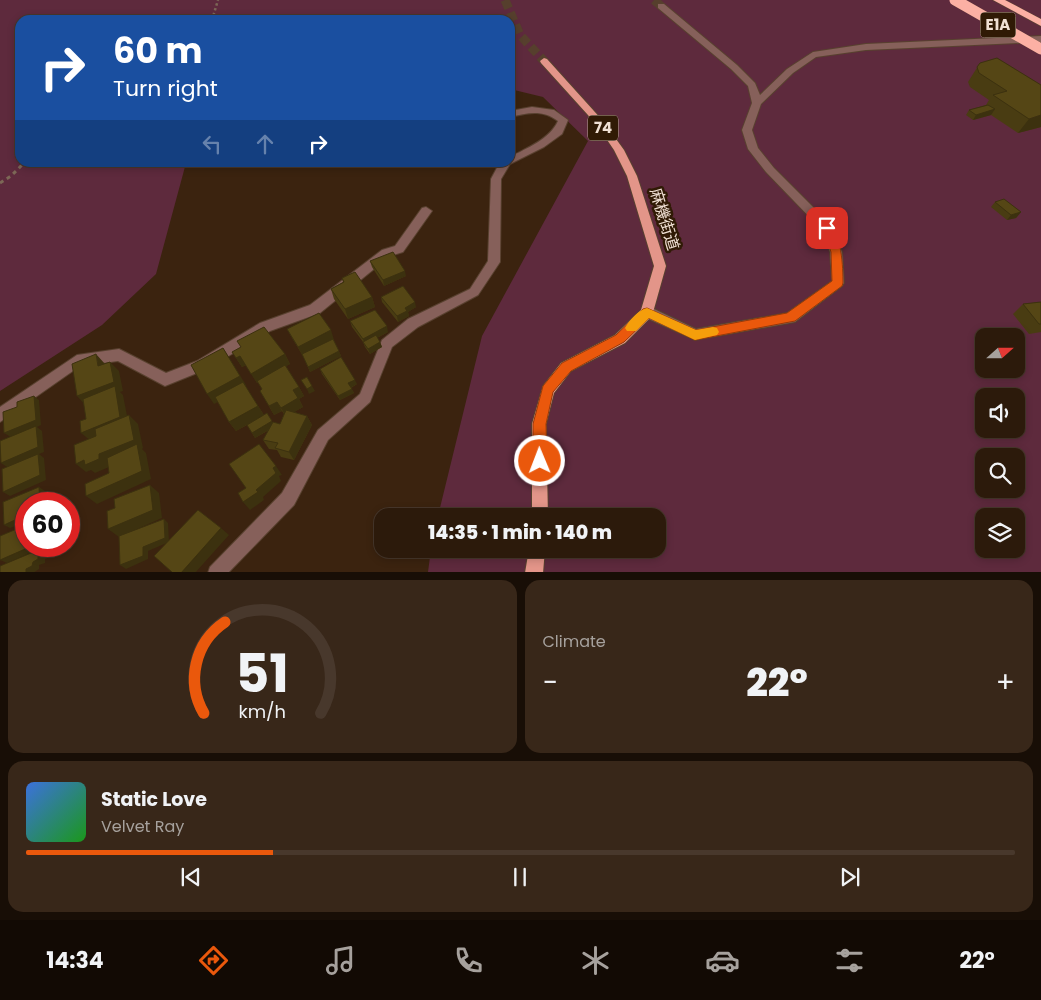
<!DOCTYPE html>
<meta charset="utf-8">
<style>
body{margin:0;font-family:Poppins,"Noto Sans JP",sans-serif;background:#382719;color:#f1f3f6;height:100vh;display:flex;flex-direction:column;font-size:19px;white-space:nowrap}
*{box-sizing:border-box;margin:0}
p{font-size:16px;color:#a6a19d}
.icon{flex:none;width:28px;height:28px;fill:none;stroke:currentColor;stroke-width:2;stroke-linecap:round;stroke-linejoin:round}
.map{position:relative;height:572px;overflow:hidden}
.drawer{display:flex;flex-direction:column;gap:8px;padding:8px;background:#180e06;flex:1}
.drawer>*{flex:none}
.top-card{position:absolute;left:15px;top:15px;width:500px;height:152px;border-radius:15px;box-shadow:0 2px 8px #0003,0 0 0 1px #48382c;background:#1a4fa0;color:#fff;overflow:hidden}
.needle{width:32px;rotate:69deg}
.buttons{position:absolute;left:975px;top:328px;display:grid;gap:10px}
.buttons a{display:grid;place-items:center;width:50px;height:50px;border-radius:10px;background:#2c1a0b;box-shadow:0 2px 8px #0003,0 0 0 1px #48382c;font-size:25px}
.speed{position:absolute;left:15px;top:492px;display:flex;gap:10px;font-size:25px;font-weight:700;text-align:center}
.speed>*{display:grid;place-content:center;width:65px;height:65px;border-radius:50%;background:#2c1a0b;box-shadow:0 2px 8px #0003,0 0 0 1px #48382c;line-height:1}
.speed .limit{border:8px solid #d22;background:#fff;color:#111}
.pin{position:absolute;display:grid;place-items:center;width:42px;height:42px;color:#fff;margin:-21px;border-radius:10px;box-shadow:0 2px 8px #0006}
.me{position:absolute;width:55px;margin:-28px;rotate:359deg;stroke-linejoin:round;filter:drop-shadow(0 0 4px #0008)}
.turn{display:flex;align-items:center;gap:18px;height:105px;padding:0 15px;font-size:22px}
.turn .icon{width:65px;height:65px;stroke-width:2.5}
.turn b{display:block;font-size:35px;line-height:42px}
.lanes{display:flex;align-items:center;height:48px;padding:0 15px;background:#0003;justify-content:center;gap:25px;direction:ltr}
.lanes .off{opacity:.35}
.big{font-size:38px;font-weight:800;line-height:1.1}
.drawer .tile{flex:1;display:flex;flex-direction:column;justify-content:center;gap:8px;min-width:0;padding:0 18px;border-radius:15px;background:#382719}
.drawer .dial{align-items:center;gap:0}
.dial svg{height:130px;overflow:visible;fill:none;stroke:#48382c;stroke-width:7;stroke-linecap:round;text-anchor:middle}
.dial text{fill:#f1f3f6;stroke:none}
.song{display:flex;align-items:center;gap:15px}
.cover{width:60px;height:60px;border-radius:8px;background:linear-gradient(135deg,hsl(220 70% 55%),hsl(120 70% 35%))}
.played{height:5px;border-radius:2px;background:linear-gradient(90deg,#ea580c 25%,#48382c 25%)}
.keys{display:flex;justify-content:space-around;direction:ltr}
.heat{display:flex;justify-content:space-between;align-items:center;font-size:28px;direction:ltr}
.drawer .tiles{flex:1;display:grid;gap:8px;grid-template-columns:1fr 1fr}
.tile:last-child{grid-column:span 2}
.trip{position:absolute;left:374px;top:508px;width:292px;height:50px;border-radius:15px;background:#2c1a0b;box-shadow:0 2px 8px #0003,0 0 0 1px #48382c;font-weight:800;line-height:50px;text-align:center}
.dock{display:flex;height:80px;justify-content:space-around;align-items:center;background:#120a04;color:#a6a19d}
.dock .icon{width:35px;height:35px}
.dock .active{color:#ea580c}
.dock b{font-size:22px;color:#f1f3f6}
.map>svg:first-child{display:block}
.green{fill:#5e2a3d;fill-rule:evenodd}
.lines{fill:none;stroke-linecap:round;stroke-linejoin:round}
.street-tunnel{stroke:#563f2d;stroke-width:9;stroke-dasharray:9 4.5;stroke-linecap:butt}
.primary-tunnel{stroke:#563f2d;stroke-width:9;stroke-dasharray:9 4.5;stroke-linecap:butt}
.street-casing{stroke:#58412f;stroke-width:2}
.primary-casing{stroke:#58412f;stroke-width:2}
.highway-casing{stroke:#58412f;stroke-width:1}
.path-far1{stroke:#7c6756;stroke-width:2.5;stroke-dasharray:2.5 2.5;stroke-linecap:butt}
.path{stroke:#7c6756;stroke-width:3;stroke-dasharray:4 4;stroke-linecap:butt}
.street{fill:#86605a;fill-rule:evenodd}
.primary{fill:#e39589;fill-rule:evenodd}
.highway{fill:#fcb0a4;fill-rule:evenodd}
.highway-bridge-casing{stroke:#58412f;stroke-width:11;stroke-linecap:butt}
.highway-bridge{stroke:#fcb0a4;stroke-width:11}
.wall{fill:#493c12}
.shaded-wall{fill:#3c310f}
.building{fill:#554615;stroke:#3c310f}
.route{fill:#ea580c;stroke:#983908}
.slow{fill:#f59e0b}
.labels{text-anchor:middle;stroke-width:5;stroke-linejoin:round;paint-order:stroke}
.shield{fill:#301a05;stroke:#b6a596;stroke-width:1}
.shield-label{font-size:15px;font-weight:bold;fill:#f0e0d4}
.street-label{font-size:16px;fill:#f0e0d4;stroke:#301a05}
</style>
<div class="map">
<svg width="1041" height="573" viewBox="0 0 1041 573">
<rect width="100%" height="100%" fill="#3b230f"/>
<path class="green" d="M0,0h1041v572h-613l3,-23h227v-33h-220l44,-180 106,-195 -45,-44 -33,-8v-69h-490v142l166,1 -30,111 -54,51 -102,66zM984,336h32v33h-32zM984,396h32v33h-32zM984,456h32v33h-32zM984,516h32v33h-32z"/>
<g class="lines">
<path class="street-tunnel" d="M654,0l7,6"/>
<path class="primary-tunnel" d="M505,0l15,35 24,26"/>
<defs>
<path id="street" d="M658,4h6l73,61 18,18 5,12 27,-26 26,-17 53,-8 175,-8v6l-175,8 -50,7 -23,16 -32,31 -9,26 6,18 16,20 57,57 11,27 2,31 -2,3 -47,36 -100,18 -53,-24 -1,-4 1,-4 5,-1 5,1 44,21 91,-16 45,-32 -2,-29 -8,-22 -56,-58 -18,-23 -6,-19 10,-27 -4,-17 -17,-17 -73,-61z
M532,107l22,3 14,10 -6,14 -18,13 -34,17 -9,15 -1,83 -22,33 -60,32 -26,20 -22,55 -42,38 -34,65 -66,68h-20l2,-6 72,-74 36,-63 42,-36 22,-54 26,-21 62,-30 18,-28 3,-82 9,-17h10v-5c17,-9 40,-18 48,-36 -16,-12 -30,-8 -48,-4v-6z
M426,207l6,4 -29,41 -13,4 -70,57 -50,18 -63,38 -42,17 -47,-25 -38,5 -80,56v-15l77,-52 42,-6 47,24 31,-12 63,-38 50,-18 72,-55 13,-4 27,-38z"/>
<path id="primary" d="M544,58l3,1 56,62 21,29 13,26 29,90 -14,50 -27,27 -54,28 -17,22 -8,31 2,92h-16v-92l11,-38 18,-23 54,-28 26,-25 13,-44 -27,-90 -13,-26 -17,-25 -56,-62 -1,-2z
M529,549h16l-2,24h-18z"/>
<path id="highway" d="M993,0h12l36,19v7z"/>
</defs>
<use href="#street" class="street-casing"/>
<use href="#primary" class="primary-casing"/>
<use href="#highway" class="highway-casing"/>
<path class="path-far1" d="M212,20l6,-20"/>
<path class="path" d="M0,183l11,-7 14,-14"/>
<use href="#street" class="street"/>
<use href="#primary" class="primary"/>
<use href="#highway" class="highway"/>
<defs>
<path id="highway-bridge" d="M955,0l86,49"/>
</defs>
<use href="#highway-bridge" class="highway-bridge-casing"/>
<use href="#highway-bridge" class="highway-bridge"/>
</g>
<path class="wall" d="M980,63l61,64 -23,6 -27,-18 -18,5 -7,-5 3,-5 17,-5 3,-5 -19,-13 -2,-5z
M995,202l26,10 -5,6 -9,2 -16,-13z
M370,261l36,15 -22,10 -12,-19z
M342,278l30,19 3,10 -27,12 -14,-20 -3,-10 12,-7z
M381,297l35,10 -8,5 1,4 -11,6 -16,-20z
M1041,302v30l-12,2 -16,-20 10,-10z
M350,321l38,11 -11,6 3,4 2,5 -12,7 -5,-7 -2,-5 -11,-15z
M287,329l47,11v1l7,15 -31,16 -7,-16 -11,-18z
M232,352l53,2 5,10 -4,2 13,21 5,9 -5,3 4,8 -9,5 13,4 5,9 -18,35 -13,-3 -4,-7 -8,-1 -6,-9 6,-10 -14,8 -8,-13 -11,6 -7,-9 -11,-20 -4,2 32,-19 -1,1 19,29 3,-2 5,9 8,2 4,-10 -2,-3 -8,4 -14,-24 2,-2 -4,-7 -1,1 -11,-18 -4,2z
M320,369l37,15 -6,4 3,5 -14,7 -18,-26z"/>
<path class="shaded-wall" d="M995,109l-4,6 -18,5 3,-5z
M1041,115v12l-23,6 11,-14z
M1021,212l-5,6 -9,2 4,-5z
M405,271l1,5 -22,10 -1,-6z
M372,297l3,10 -27,12 -3,-10z
M415,302l1,5 -8,5 1,4 -11,6 -1,-6 8,-8z
M387,326l1,6 -23,12 -2,-5z
M331,330l3,10 -31,17 -5,-10z
M380,342l2,5 -12,7 -2,-5z
M223,348l23,37 -1,1 19,29 -28,16 -7,-9 16,-36 -31,18 -7,-10z
M339,351l2,5 -31,16 -2,-5z
M96,354l9,10 -7,2z
M285,354l5,10 -33,19 -6,-9z
M240,356l6,9 -4,2 -6,-9z
M110,362l9,9 4,20 -3,1 3,3 6,31 -38,15 -10,-8 39,-16 -34,-11 -9,-10z
M355,380l2,4 -7,4 -2,-5z
M312,386l3,5 -6,3 -2,-5z
M299,387l5,9 -5,3 4,8 -17,10 -5,-9 12,-18z
M352,389l2,4 -14,7 -2,-4z
M34,396l5,4 2,25 -4,2 5,4 2,21 -5,2 5,4 2,22 -36,16 -7,-4 4,-25 -6,-4 10,-26 -7,-4z
M277,402l5,9 -8,4 -5,-9z
M129,415l9,9 5,24 -1,1 4,4 5,26 -54,25 -11,-8 56,-25 -33,-4 -14,6 -4,-3 -5,2 -10,-8 23,-10z
M307,416l5,9 -18,35 -5,-8z
M272,421l3,5 -20,12 -3,-5z
M276,466l6,9 -3,1 2,5 -18,16 1,3 -14,10 -7,-8 13,-12 17,-22z
M150,485l9,8 3,25 -43,19 -11,-8z
M39,487l6,4 1,13h-6z
M26,515v7l-16,6 -6,-3z
M164,519l4,4 1,19 -21,9v8l-22,10 -6,-4 23,-18z
M221,528l8,7 -34,38h-14z
M32,546h14l-39,17 -7,-3z
M43,548l7,4v5l-5,2v4l-6,2v4l-6,4h-7v-4l12,-13z"/>
<path class="building" d="M997,58l44,27v30l-12,4 -36,-24 14,-4 -28,-18 -2,-6 3,-4z
M988,105l7,4 -19,6 -7,-5z
M1004,199l17,13 -10,3 -16,-13z
M393,252l12,19 -22,9 -13,-19z
M355,272l17,25 -27,12 -14,-20 13,-7 -2,-4z
M403,286l12,16 -10,6 2,3 -10,5 -16,-19z
M1041,302v22h-2l-16,-20z
M375,310l12,16 -24,13 -13,-18z
M319,313l12,17 -33,17 -11,-18z
M264,327l21,27 -34,20 -11,-18 -4,2 -4,-6 9,-5 -4,-6z
M376,335l4,7 -12,7 -5,-7z
M333,339l6,12 -31,16 -6,-13z
M223,348l17,28 -33,18 -16,-29z
M96,354l2,12 12,-4 4,20 -37,14 -5,-32z
M341,357l14,23 -7,3 4,6 -14,7 -18,-27z
M285,365l14,22 -6,3 5,8 -17,10 -4,-6 -8,4 -9,-15 2,-2 -5,-8z
M307,377l5,9 -5,3 -6,-9z
M243,382l15,24 -29,16 -14,-25z
M115,386l5,31 -39,16 -1,-12 6,-2 -3,-20z
M34,396l2,24 -32,13 -1,-21 14,-5v-5z
M286,410l21,6 -18,36 -14,-4 3,-5 -15,-3 10,-18 7,2z
M267,413l5,8 -20,12 -5,-8z
M129,415l5,25 -35,14v5l-14,6 -1,-5 -8,4 -2,-19 22,-9 -1,-7z
M36,426l2,21 -37,16 -1,-22z
M137,444l5,27 -56,25 -1,-12 24,-11 -2,-15z
M259,444l17,22 -3,2 3,5 -20,17 2,2 -15,10 -5,-9 8,-5 -17,-24z
M38,454l2,21 -37,17 -1,-23z
M150,485l3,25 -45,19 -1,-18 8,-3 -1,-9z
M39,487l1,17h-14v11l-22,10 -1,-23z
M198,510l23,18 -40,45h-8l-19,-17z
M164,519l1,19 -22,9v9l-23,9 -1,-29z
M26,525v21h6l-32,14v-24z
M43,548v6l-5,2v3l-5,3 -1,4 -6,3v4h-26v-7z"/>
<path class="route" d="M827,224c15,6 16,45 16,59l-1,3 -47,35 -100,19 -46,-22 -25,24 -53,29 -18,21 -7,32 1,37 -2,4 -5,2 -5,-2 -2,-4v-37l10,-38 19,-23 54,-28 27,-26 4,-1 49,22 91,-17 45,-32 -1,-29 -9,-24z"/>
<path class="slow" d="M647,308l49,22 17,-3 4,1 2,4 -2,3 -22,5 -46,-22 -13,13h-9l-2,-3c4,-8 14,-18 22,-20z"/>
<g class="labels">
<g class="shield">
<rect x="980.5" y="12.5" width="35" height="25" rx="4"/>
<rect x="588" y="115.5" width="30" height="25" rx="4"/>
</g>
<g class="shield-label">
<text x="998" y="30">E1A</text>
<text x="603" y="133">74</text>
</g>
<g class="street-label">
<text transform="translate(665 219) rotate(73)" y="6">麻機街道</text>
</g>
</g>
</svg>
<div class="buttons">
<a><svg class="needle" viewBox="-14 -14 28 28"><path d="M0-13l5 13h-10z" fill="#e53935"/><path d="M0 13l5-13h-10z" fill="#a6a19d"/></svg></a>
<a><svg class="icon" aria-label="sound" viewBox="0 0 24 24"><path d="M4 9h4l5-4v14l-5-4H4zM17 9q2 3 0 6"/></svg></a>
<a><svg class="icon" aria-label="search" viewBox="0 0 24 24"><circle cx="10" cy="10" r="6"/><path d="M15 15l6 6"/></svg></a>
<a><svg class="icon" aria-label="layers" viewBox="0 0 24 24"><path d="M12 4l9 5-9 5-9-5zM3 14l9 5 9-5"/></svg></a>
</div>
<div class="speed"><div class="limit">60</div></div>
<div class="pin" style="left:827px;top:228px;background:#d93025"><svg class="icon" aria-label="arrive" viewBox="0 0 24 24"><path d="M6 21V4h12l-3 4 3 4H6"/></svg></div>
<svg class="me" style="left:540px;top:461px" viewBox="-20 -20 40 40"><circle r="17" fill="#ea580c" stroke="#fff" stroke-width="3"/><path d="M0-11L8 9 0 5-8 9z" fill="#fff"/></svg>
<div class="trip">14:35 · 1 min · 140 m</div>
<div class="top-card">
<div class="turn"><svg class="icon" aria-label="right" viewBox="0 0 24 24"><path d="M7 20v-9h11M14 6l5 5-5 5"/></svg><div><b>60 m</b>Turn right</div></div>
<div class="lanes"><svg class="icon off" aria-label="left" viewBox="0 0 24 24"><path d="M17 20v-9H6M10 6l-5 5 5 5"/></svg><svg class="icon off" aria-label="ahead" viewBox="0 0 24 24"><path d="M12 20V5M6 11l6-6 6 6"/></svg><svg class="icon" aria-label="right" viewBox="0 0 24 24"><path d="M7 20v-9h11M14 6l5 5-5 5"/></svg></div>
</div>
</div>
<section class="drawer">
<div class="tiles">
<div class="tile dial"><svg viewBox="0 0 100 80">
<path d="M14 69A42 42 0 1 1 86 69"/>
<path d="M14 69A42 42 0 0 1 27 13" stroke="#ea580c"/>
<text x="50" y="56" font-size="32" font-weight="700">51</text>
<text x="50" y="72" font-size="11">km/h</text>
</svg></div>
<div class="tile"><p>Climate</p>
<div class="heat"><a>−</a><b class="big">22°</b><a>+</a></div>
</div>
<div class="tile">
<div class="song"><i class="cover"></i><div><b>Static Love</b><p>Velvet Ray</p></div></div>
<div class="played"></div>
<div class="keys"><svg class="icon" aria-label="previous" viewBox="0 0 24 24"><path d="M18 5L8 12l10 7zM5 5v14"/></svg><svg class="icon" aria-label="pause" viewBox="0 0 24 24"><path d="M8 5v14M16 5v14"/></svg><svg class="icon" aria-label="next" viewBox="0 0 24 24"><path d="M6 5l10 7-10 7zM19 5v14"/></svg></div>
</div>
</div>
</section>
<nav class="dock">
<b>14:34</b>
<svg class="icon active" aria-label="directions" viewBox="0 0 24 24"><path d="M12 3l9 9-9 9-9-9zM9 14v-3h6M13 9l2 2-2 2"/></svg>
<svg class="icon" aria-label="music" viewBox="0 0 24 24"><path d="M9 18V5l10-2v13"/><circle cx="6" cy="18" r="3"/><circle cx="16" cy="16" r="3"/></svg>
<svg class="icon" aria-label="phone" viewBox="0 0 24 24"><path d="M5 4h4l2 5-3 2q2 4 5 5l2-3 5 2v4C11 20 4 13 5 4z"/></svg>
<svg class="icon" aria-label="climate" viewBox="0 0 24 24"><path d="M12 3v18M4 7l16 10M4 17L20 7"/></svg>
<svg class="icon" aria-label="car" viewBox="0 0 24 24"><path d="M5 17H2v-5l4-1 3-4h7l3 4 3 1v5h-3M9 17h6M6 11h13"/><circle cx="7" cy="17" r="2"/><circle cx="17" cy="17" r="2"/></svg>
<svg class="icon" aria-label="filters" viewBox="0 0 24 24"><path d="M4 7h16M4 17h16"/><circle cx="9" cy="7" r="2"/><circle cx="15" cy="17" r="2"/></svg>
<b>22°</b>
</nav>
